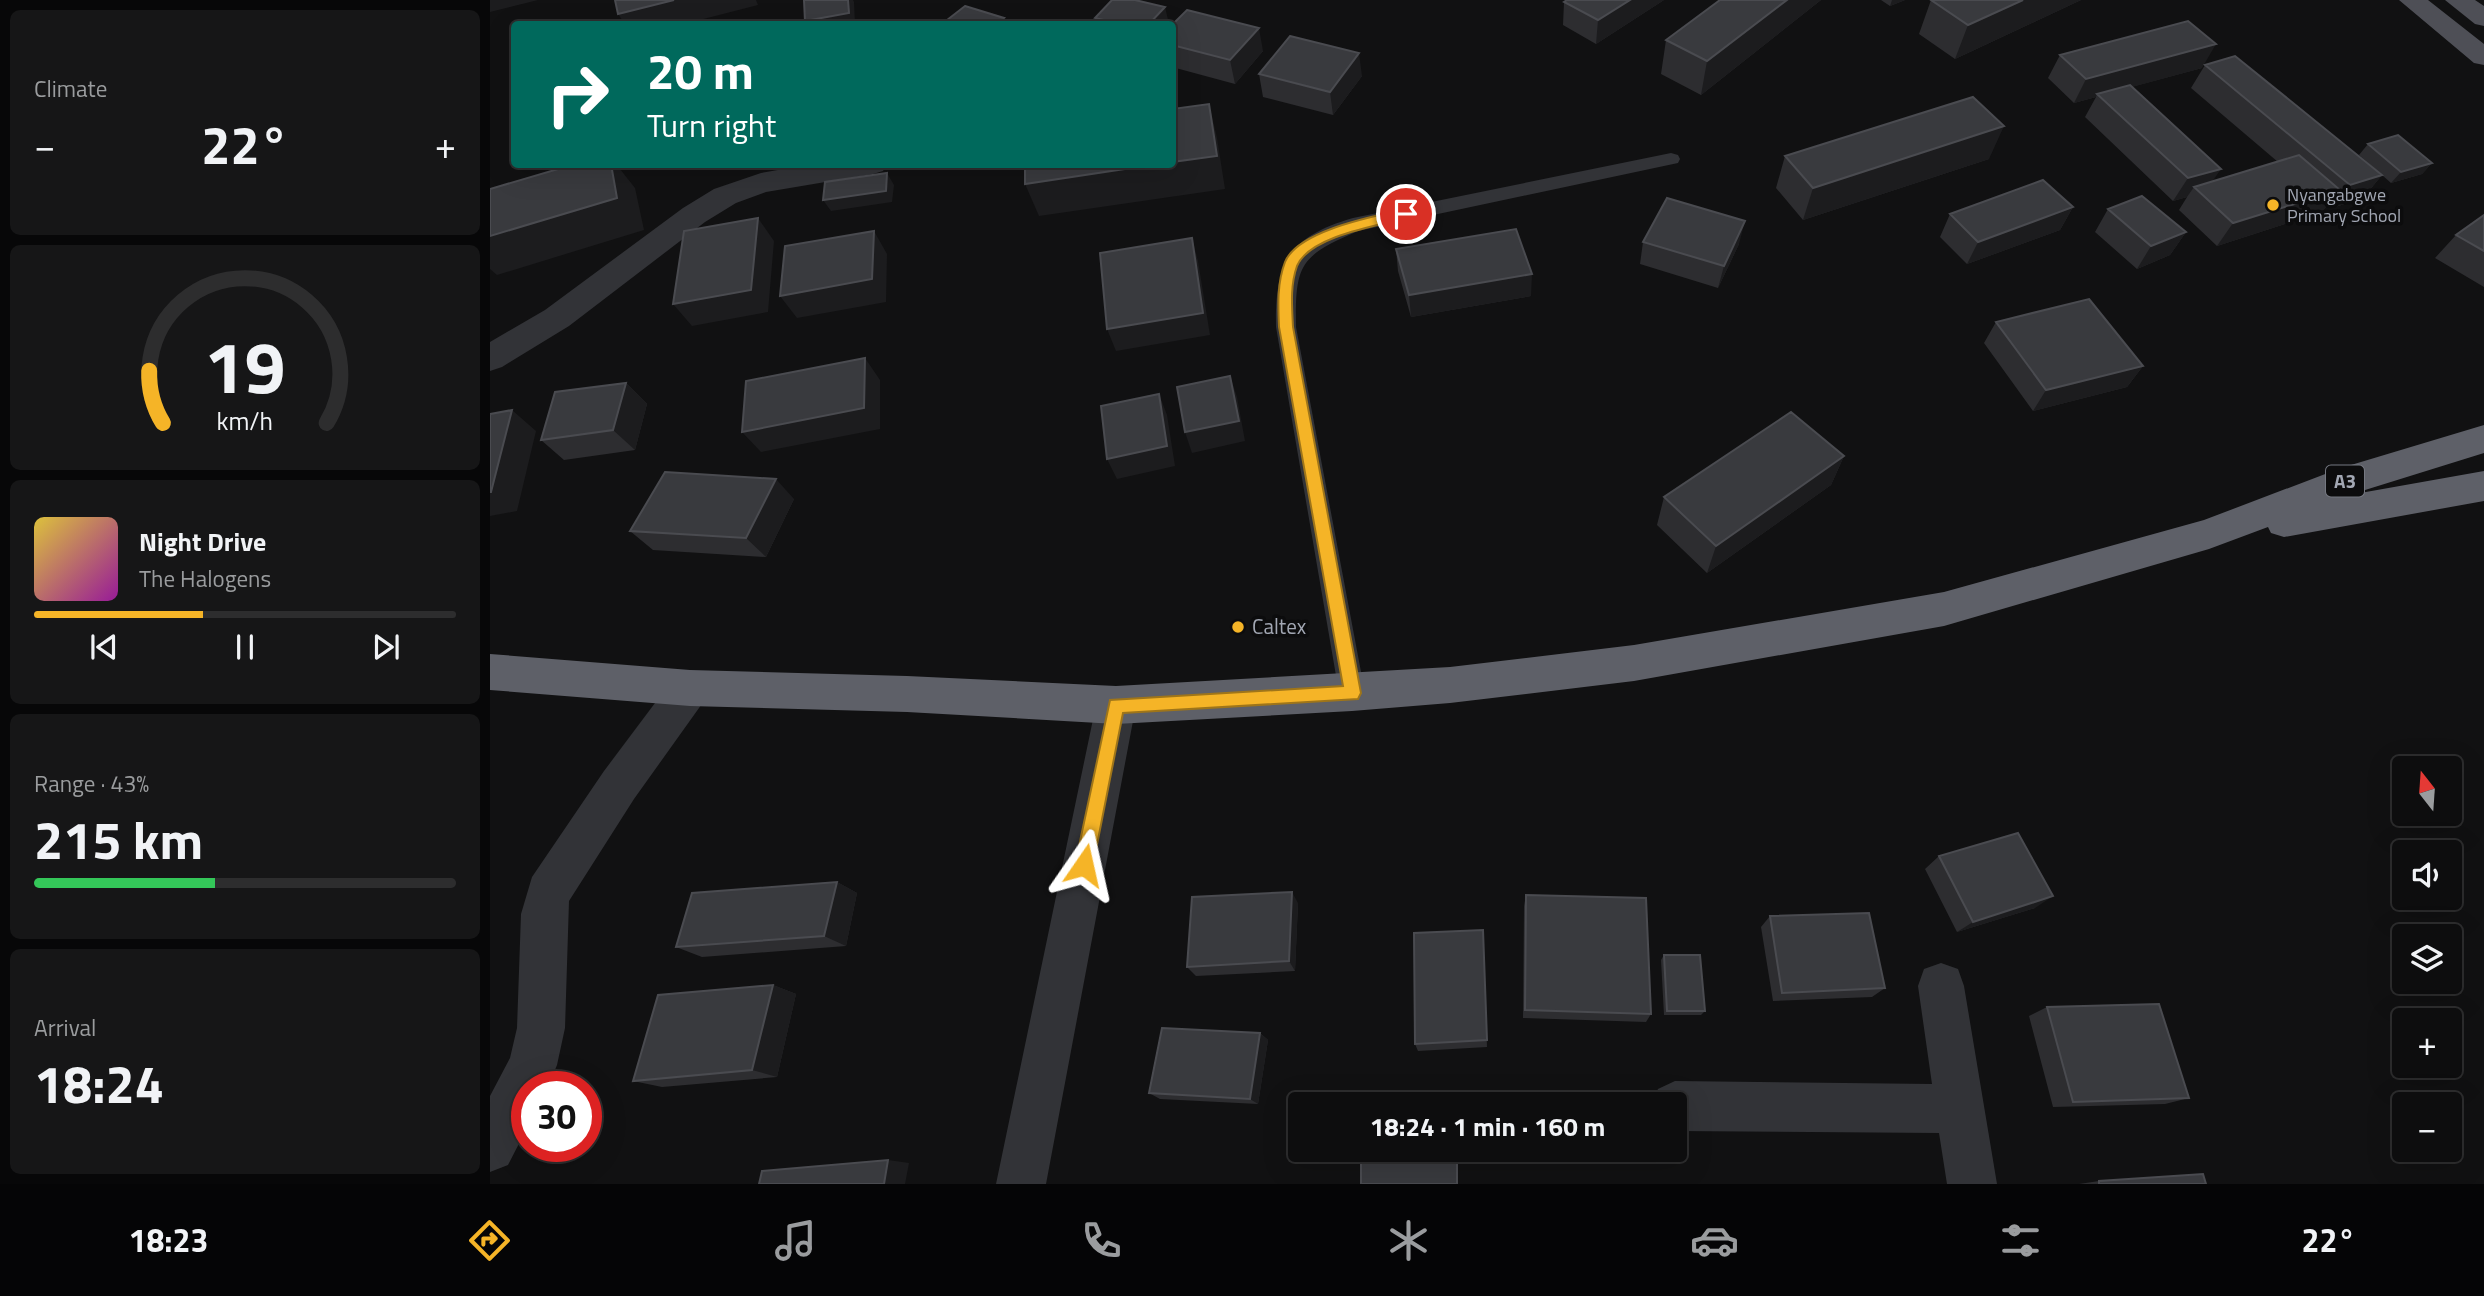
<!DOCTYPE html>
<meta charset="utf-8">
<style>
body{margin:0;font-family:"Titillium Web",sans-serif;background:#161617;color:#f1f3f6;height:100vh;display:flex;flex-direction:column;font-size:26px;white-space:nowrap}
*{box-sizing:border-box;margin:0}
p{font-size:23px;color:#9a9c9e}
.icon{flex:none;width:38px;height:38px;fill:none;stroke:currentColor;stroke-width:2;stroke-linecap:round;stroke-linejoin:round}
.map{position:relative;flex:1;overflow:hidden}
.side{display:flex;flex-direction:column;gap:10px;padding:10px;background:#070708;width:490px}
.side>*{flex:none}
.hud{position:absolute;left:21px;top:21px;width:665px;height:147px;border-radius:7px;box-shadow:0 7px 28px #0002,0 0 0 2px #2d2d2e;background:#00695c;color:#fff;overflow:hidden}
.needle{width:46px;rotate:343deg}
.fabs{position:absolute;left:1902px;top:756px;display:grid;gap:14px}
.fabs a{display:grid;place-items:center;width:70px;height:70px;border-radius:7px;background:#0d0d0e;box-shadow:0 7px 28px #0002,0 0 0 2px #2d2d2e;font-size:35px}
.speed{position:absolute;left:21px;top:1071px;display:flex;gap:14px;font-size:35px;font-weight:700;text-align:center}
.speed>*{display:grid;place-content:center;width:91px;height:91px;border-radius:50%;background:#0d0d0e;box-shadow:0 7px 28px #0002,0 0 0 2px #2d2d2e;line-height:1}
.speed .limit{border:10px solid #d22;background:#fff;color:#111}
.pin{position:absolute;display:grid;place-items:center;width:60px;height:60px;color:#fff;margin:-30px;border:4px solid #fff;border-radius:50%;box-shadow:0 2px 7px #0007}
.me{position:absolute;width:77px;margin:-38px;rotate:11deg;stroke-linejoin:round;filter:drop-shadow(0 0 5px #0008)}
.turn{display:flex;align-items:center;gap:24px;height:147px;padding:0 21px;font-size:32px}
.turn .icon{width:91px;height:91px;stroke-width:2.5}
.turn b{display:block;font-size:49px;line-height:60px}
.big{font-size:52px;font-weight:700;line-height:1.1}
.side .card{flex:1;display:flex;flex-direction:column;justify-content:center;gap:10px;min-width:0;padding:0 24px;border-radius:10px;background:#161617}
.side .dial{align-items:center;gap:0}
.dial svg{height:182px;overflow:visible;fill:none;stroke:#2d2d2e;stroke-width:7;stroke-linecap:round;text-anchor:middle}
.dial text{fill:#f1f3f6;stroke:none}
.song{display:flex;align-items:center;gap:21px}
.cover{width:84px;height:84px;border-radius:10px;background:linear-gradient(135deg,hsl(50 70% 55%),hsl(300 70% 35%))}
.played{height:7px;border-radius:4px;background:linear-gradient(90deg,#f5b427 40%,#2d2d2e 40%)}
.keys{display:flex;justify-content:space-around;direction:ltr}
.heat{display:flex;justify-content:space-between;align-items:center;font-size:38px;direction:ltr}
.charge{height:10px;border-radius:5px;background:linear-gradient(90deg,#34c759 43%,#2d2d2e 0)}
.trip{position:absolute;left:798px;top:1092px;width:399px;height:70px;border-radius:7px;background:#0d0d0e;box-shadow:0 7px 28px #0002,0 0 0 2px #2d2d2e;font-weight:700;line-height:70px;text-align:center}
.tabs{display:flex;height:112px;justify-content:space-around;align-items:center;background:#050506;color:#9a9c9e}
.tabs .icon{width:49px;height:49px}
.tabs .selected{color:#f5b427}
.tabs b{font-size:32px;color:#f1f3f6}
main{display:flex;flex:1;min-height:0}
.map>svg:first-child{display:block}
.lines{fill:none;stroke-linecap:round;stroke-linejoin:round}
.lane{fill:#323337;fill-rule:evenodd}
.street{fill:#323337;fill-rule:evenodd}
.primary{fill:#4e4f56;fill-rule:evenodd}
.highway{fill:#5e6068;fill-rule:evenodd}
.wall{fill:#2d2d30}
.shaded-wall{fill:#1c1c1e}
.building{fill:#393a3e;stroke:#4a4b50;stroke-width:2}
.route{fill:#f5b427;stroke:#9f7519;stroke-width:2}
.poi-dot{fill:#f5b427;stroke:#0c0c0d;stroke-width:2.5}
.labels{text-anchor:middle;stroke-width:7;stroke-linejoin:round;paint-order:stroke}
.far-poi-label{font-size:18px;fill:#a2a7b3;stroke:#0c0c0d;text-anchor:start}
.shield{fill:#0c0c0d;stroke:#757881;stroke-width:2}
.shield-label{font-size:19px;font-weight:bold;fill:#a2a7b3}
.poi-label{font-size:21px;fill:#a2a7b3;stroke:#0c0c0d;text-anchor:start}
</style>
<main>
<section class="side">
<div class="card"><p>Climate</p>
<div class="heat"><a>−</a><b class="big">22°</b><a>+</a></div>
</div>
<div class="card dial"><svg viewBox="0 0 100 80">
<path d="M14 69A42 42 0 1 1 86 69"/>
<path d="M14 69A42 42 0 0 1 8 46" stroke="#f5b427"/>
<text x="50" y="56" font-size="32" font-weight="700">19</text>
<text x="50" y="72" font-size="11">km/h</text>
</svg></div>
<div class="card">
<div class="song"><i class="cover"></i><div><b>Night Drive</b><p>The Halogens</p></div></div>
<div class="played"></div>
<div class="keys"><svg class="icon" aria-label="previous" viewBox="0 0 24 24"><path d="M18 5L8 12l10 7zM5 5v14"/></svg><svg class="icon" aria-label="pause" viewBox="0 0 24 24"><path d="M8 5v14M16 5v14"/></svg><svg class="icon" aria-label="next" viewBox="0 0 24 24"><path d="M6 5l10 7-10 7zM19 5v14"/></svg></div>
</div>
<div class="card"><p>Range · 43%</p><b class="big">215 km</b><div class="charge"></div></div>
<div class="card"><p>Arrival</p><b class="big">18:24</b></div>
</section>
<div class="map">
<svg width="1994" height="1184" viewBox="0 0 1994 1184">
<rect width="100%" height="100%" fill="#111112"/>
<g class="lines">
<path class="lane" d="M1181,153l7,2 2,4 -2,4 -320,68c-58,25 -63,33 -62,96l69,366 -4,8 -9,4 -9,-4 -4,-8 -63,-366c-1,-64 12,-90 77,-109z"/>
<path class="street" d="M322,164h75l-4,7 -10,3 -107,18 -30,11 -31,19 -136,104 -67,41 -12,4v-29l55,-32 138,-102 31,-19 47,-16z
M200,670l14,5 6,13 -6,13 -70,98 -65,102 -4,127 -8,37 -9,22h-21v41l-19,37 -18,7v-76l20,-38 7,-30 4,-114 11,-37 72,-106 72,-96z
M626,686l14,6 6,13 -90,479h-50l100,-479 6,-13z
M1451,963l17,6 6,17 33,198h-50l-8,-51 -264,-2v-27h-24l7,-15 17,-8 257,3 -14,-98 6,-17z"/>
<path class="primary" d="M1909,0h29l56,44v21l-10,-2z
M1955,0h30l9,6v20l-9,-2z"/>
<path class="highway" d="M1994,425v28l-135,42 135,-24v30l-200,36 -13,-4 -3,-6 -59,22 -265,77 -310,55 -184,22 -98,8 -236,13 -209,-12 -217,-6 -200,-16v-36l200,16 217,6 209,10 334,-19 184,-22 310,-53 260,-72 137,-52z"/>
</g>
<path class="wall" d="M1174,0l-68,44 -33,-19 1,-23z
M1230,0h101l-120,95 -40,-21 5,-34z
M1391,0h24l-15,6z
M1441,0h150l-126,59 -36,-25z
M605,18l74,6h-72z
M682,25l91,26 -28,33 -63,-17z
M1570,55l142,13 -71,19 81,95 66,-20 -87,-74 14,-23 176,109 -22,-19 9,-11 64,19 -10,11 -31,9 -9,-8 -19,23 -31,10 -4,-4 -6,8 -105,34 -38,-36 8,-13 -14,4 -88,-84 11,-20 -22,6 -26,-25z
M769,74l103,2 -29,39 -70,-18z
M1295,156l204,3 -186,61 -27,-32z
M1583,207l-13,23 -93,34 -27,-27 10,-23z
M1618,209l78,23 -16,23 -33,14 -42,-37z
M1994,215v72l-49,-29 21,-23z
M1153,242l96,2 -21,44 -78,-24z
M906,249l135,47 -120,21 -13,-46z
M1506,322l147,44 -16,21 -94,24 -49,-68z
M136,383l21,21 -12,46 -71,10 -23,-20z
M1354,456l-13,29 -124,88 -50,-48 7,-28z
M304,499l-28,58 -113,-7 -23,-19z
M1449,856l96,52 -78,24 -32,-63z
M347,882l20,11 -11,53 -144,11 -26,-10z
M1036,895l125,119 -5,8 -123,-4 1,-112z
M808,903l-3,68 -99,5 -9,-9z
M1280,916l115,72 -13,9 -99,4 -12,-74z
M993,930l4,117 -69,4 -3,-7z
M1174,955l41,56 -4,4h-37l-3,-55z
M283,985l23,9 -19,83 -115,10 -29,-6z
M1557,1007l142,91 -24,6 -112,3 -24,-91z
M770,1033l8,7 -10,64 -98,-5 -11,-6z
M1609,1181l107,3h-127z"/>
<path class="shaded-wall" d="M0,0h48l-48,12z
M184,0h82l2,5 -74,19h-59l-7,-10z
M358,0h5l1,2 1,22h-48l-2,-3z
M1140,0h34l-68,44 2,-24z
M1297,0h34l-120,95 6,-34z
M1402,0h13l-15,6z
M1533,0h58l-126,59 13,-34z
M675,7l4,17h-20z
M514,18l3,6h-11z
M769,28l4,23 -28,33 -5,-24z
M1726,44l-14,24 -103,28 -2,-2 -1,3 -22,6 12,-24z
M869,53l3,23 -29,39 -3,-23z
M719,104l8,34 8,51 -186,27 -14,-32 133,-20h14v-2z
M1514,126l-15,33 -186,61 10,-32z
M1942,163l-10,11 -31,9 10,-11z
M121,164h5l19,24 9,42 -147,45 -7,-6v-33z
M1731,169l-16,23 -11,-5 -7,10 -14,4 15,-23z
M397,173l7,12 -2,17 -61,9 -8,-11z
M1892,175l-19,23 -31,10 18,-23z
M1850,190l-18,22 -105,34 16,-23z
M1583,207l-13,23 -93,34 11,-22z
M268,218l16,23 -6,71 -76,14 -19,-22z
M1255,221l-6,23 -21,44 6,-22z
M384,231l13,23 -1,48 -89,16 -17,-22z
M1696,232l-16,23 -33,14 14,-23z
M702,238l6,23 12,74 -94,16 -9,-22z
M1042,274l-1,22 -120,21 -2,-22z
M375,358l15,22v49l-119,23 -19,-20z
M1653,366l-16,21 -94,24 13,-21z
M740,376l7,21 8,44 -53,12 -7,-21z
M136,383l21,21 -12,46 -22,-20z
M669,394l8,21 8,51 -58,13 -10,-20z
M22,410l24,21 -19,80 -27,5v-24z
M1354,456l-13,29 -124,88 9,-27z
M286,479l18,20 -28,58 -20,-19z
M347,882l20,11 -11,53 -22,-10z
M802,892l6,11 -3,68 -6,-10z
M1563,896l-18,12 -78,24 16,-10z
M283,985l23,9 -19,83 -25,-7z
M770,1033l8,7 -10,64 -8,-5z
M398,1160l21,3 -4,21h-21z"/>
<path class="building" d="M125,0h59l-56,14z
M314,0h44l1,13 -44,8z
M622,0h23l30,7 -16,17h-28l-26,-6z
M1077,0h63l-32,20 -34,-18z
M1230,0h67l-80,61 -41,-21z
M1441,0h92l-55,25z
M475,6l39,12 -8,6h-54z
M697,10l72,18 -29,32 -58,-15v-20z
M1698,21l28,23 -130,35 -26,-24z
M800,36l69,17 -29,39 -71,-18z
M1745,56l147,119 -32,10 -145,-120z
M1640,85l91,84 -33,9 -91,-84z
M1483,97l31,29 -191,62 -28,-32z
M719,104l8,52 -45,6v-53z
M1908,135l34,28 -31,9 -33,-28z
M1809,155l41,35 -107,33 -39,-36z
M85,164h36l6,34 -127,38v-47z
M535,164h133l-133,20z
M397,173l-1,18 -63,9 2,-18z
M1553,180l30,27 -95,35 -28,-28z
M1652,196l44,36 -35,14 -43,-37z
M1177,198l78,23 -21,45 -81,-24z
M1994,215v36l-28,-16z
M268,218l-7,72 -78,14 11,-73z
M1026,229l16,45 -123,21 -13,-46z
M384,231l-2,48 -92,17 5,-50z
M702,238l11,75 -96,16 -7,-76z
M1599,299l54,67 -97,24 -50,-68z
M375,358l-1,50 -122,24 4,-51z
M740,376l9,45 -54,11 -8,-45z
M136,383l-13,47 -72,10 14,-48z
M669,394l8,52 -60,13 -6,-53z
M22,410l-21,82h-1v-78z
M1301,412l53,44 -128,90 -52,-49z
M175,472l111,7 -30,59 -116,-7z
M1528,833l35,63 -80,26 -34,-66z
M347,882l-13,54 -148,11 16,-54z
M802,892l-3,69 -102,6 5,-70z
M1036,895l120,3 5,116 -126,-4z
M1379,913l16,75 -103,5 -12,-77z
M993,930l4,110 -72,4 -1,-111z
M1174,955h36l5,56h-38z
M283,985l-21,85 -119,11 25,-86z
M1669,1004l30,94 -116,4 -26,-95z
M672,1028l98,5 -10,66 -101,-6z
M871,1150h96v34h-96z
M398,1160l-4,24h-125l3,-13z
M1713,1174l3,10h-107v-3z"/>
<path class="route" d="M916,209l5,2v6c-29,8 -101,18 -114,49 -7,20 -5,40 -4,61l68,366 -3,6 -235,14 -30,152 -3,6 -6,3 -7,-3 -2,-6 35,-165 233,-14 -64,-359c-1,-22 -2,-44 6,-65 13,-32 91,-46 121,-53z"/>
<g class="poi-dot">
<circle cx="1783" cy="205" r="7"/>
<circle cx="748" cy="627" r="7"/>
</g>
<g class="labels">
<g class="far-poi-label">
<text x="1797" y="201">Nyangabgwe<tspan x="1797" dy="21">Primary School</tspan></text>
</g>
<rect class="shield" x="1836" y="465.5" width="38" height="31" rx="5"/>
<g class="shield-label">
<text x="1855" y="488">A3</text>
</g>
<g class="poi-label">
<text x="762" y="634">Caltex</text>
</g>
</g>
</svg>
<div class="fabs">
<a><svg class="needle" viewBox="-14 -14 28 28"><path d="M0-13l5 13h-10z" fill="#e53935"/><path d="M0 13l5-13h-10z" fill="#9a9c9e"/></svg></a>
<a><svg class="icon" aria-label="sound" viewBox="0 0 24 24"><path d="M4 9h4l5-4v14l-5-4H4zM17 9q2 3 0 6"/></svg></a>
<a><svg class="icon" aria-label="layers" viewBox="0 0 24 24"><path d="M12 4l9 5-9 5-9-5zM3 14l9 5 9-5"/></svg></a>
<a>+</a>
<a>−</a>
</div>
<div class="speed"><div class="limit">30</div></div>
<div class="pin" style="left:916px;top:214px;background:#d93025"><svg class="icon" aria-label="arrive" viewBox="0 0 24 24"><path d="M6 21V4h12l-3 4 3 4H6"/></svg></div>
<svg class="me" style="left:594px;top:865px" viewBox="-20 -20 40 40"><path d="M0-17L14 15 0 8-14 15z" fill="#f5b427" stroke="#fff" stroke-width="4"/></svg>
<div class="trip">18:24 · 1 min · 160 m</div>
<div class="hud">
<div class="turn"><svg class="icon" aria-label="right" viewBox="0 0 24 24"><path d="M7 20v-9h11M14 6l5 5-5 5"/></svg><div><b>20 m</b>Turn right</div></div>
</div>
</div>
</main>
<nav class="tabs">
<b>18:23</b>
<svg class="icon selected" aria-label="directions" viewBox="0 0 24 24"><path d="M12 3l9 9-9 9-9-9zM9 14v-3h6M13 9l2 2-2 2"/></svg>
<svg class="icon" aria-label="music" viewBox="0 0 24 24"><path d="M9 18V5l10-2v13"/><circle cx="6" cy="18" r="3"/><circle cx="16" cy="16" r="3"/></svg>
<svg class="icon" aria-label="phone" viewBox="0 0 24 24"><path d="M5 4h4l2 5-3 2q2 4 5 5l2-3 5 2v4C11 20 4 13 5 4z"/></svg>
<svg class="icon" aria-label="climate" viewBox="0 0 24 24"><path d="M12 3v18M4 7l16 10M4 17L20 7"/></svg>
<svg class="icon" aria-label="car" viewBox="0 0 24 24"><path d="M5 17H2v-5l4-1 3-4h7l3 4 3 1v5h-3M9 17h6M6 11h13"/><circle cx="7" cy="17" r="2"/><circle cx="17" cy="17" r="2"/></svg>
<svg class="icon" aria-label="filters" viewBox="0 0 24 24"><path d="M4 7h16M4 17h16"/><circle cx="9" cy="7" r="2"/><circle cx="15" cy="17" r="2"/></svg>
<b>22°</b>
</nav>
